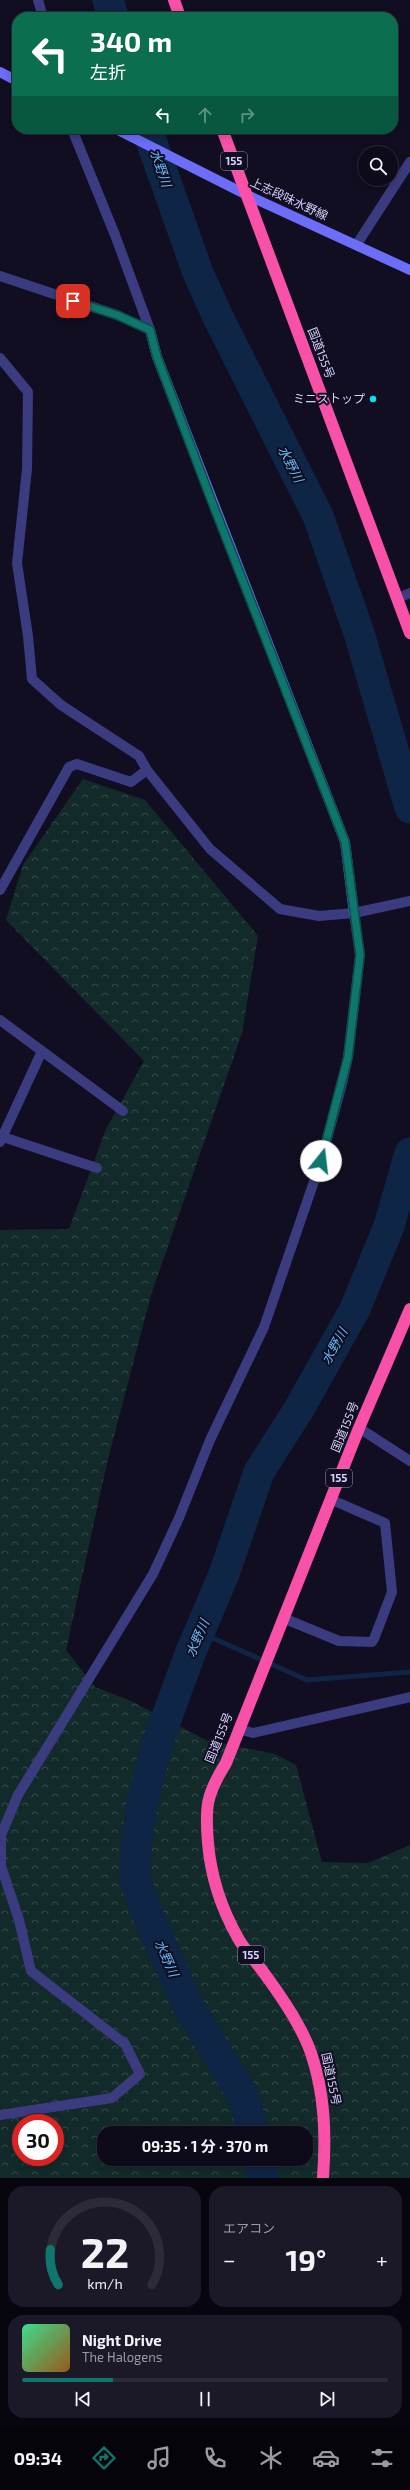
<!DOCTYPE html>
<html lang="ja">
<meta charset="utf-8">
<style>
body{margin:0;font-family:"Exo 2","Noto Sans JP",sans-serif;background:#1b1827;color:#f1f3f6;height:100vh;display:flex;flex-direction:column;font-size:15px;white-space:nowrap}
*{box-sizing:border-box;margin:0}
p{font-size:13px;color:#9a9aa2}
.icon{flex:none;width:22px;height:22px;fill:none;stroke:currentColor;stroke-width:2;stroke-linecap:round;stroke-linejoin:round}
.map{position:relative;height:2178px;overflow:hidden}
.sheet{display:flex;flex-direction:column;gap:8px;padding:8px;background:#07060e;flex:1}
.sheet>*{flex:none}
.hud{position:absolute;left:12px;top:12px;width:386px;height:122px;border-radius:16px;box-shadow:0 2px 10px #0003,0 0 0 1px #2d2b39;background:#0b6e4f;color:#fff;overflow:hidden}
.tools{position:absolute;left:358px;top:146px;display:grid;gap:8px}
.tools a{display:grid;place-items:center;width:40px;height:40px;border-radius:50%;background:#0d0a1a;box-shadow:0 2px 10px #0003,0 0 0 1px #2d2b39;font-size:20px}
.speed{position:absolute;left:12px;top:2114px;display:flex;gap:8px;font-size:20px;font-weight:700;text-align:center}
.speed>*{display:grid;place-content:center;width:52px;height:52px;border-radius:50%;background:#0d0a1a;box-shadow:0 2px 10px #0003,0 0 0 1px #2d2b39;line-height:1}
.speed .limit{border:6px solid #d22;background:#fff;color:#111}
.pin{position:absolute;display:grid;place-items:center;width:34px;height:34px;color:#fff;margin:-17px;border-radius:8px;box-shadow:0 2px 6px #0006}
.me{position:absolute;width:44px;margin:-22px;rotate:16deg;stroke-linejoin:round;filter:drop-shadow(0 0 3px #0008)}
.turn{display:flex;align-items:center;gap:14px;height:84px;padding:0 12px;font-size:18px}
.turn .icon{width:52px;height:52px;stroke-width:2.5}
.turn b{display:block;font-size:28px;line-height:34px}
.lanes{display:flex;align-items:center;height:38px;padding:0 12px;background:#0003;justify-content:center;gap:20px;direction:ltr}
.lanes .off{opacity:.35}
.big{font-size:30px;font-weight:700;line-height:1.1}
.sheet .widget{flex:1;display:flex;flex-direction:column;justify-content:center;gap:6px;min-width:0;padding:0 14px;border-radius:16px;background:#1b1827}
.sheet .dial{align-items:center;gap:0}
.dial svg{height:104px;overflow:visible;fill:none;stroke:#2d2b39;stroke-width:7;stroke-linecap:round;text-anchor:middle}
.dial text{fill:#f1f3f6;stroke:none}
.song{display:flex;align-items:center;gap:12px}
.cover{width:48px;height:48px;border-radius:6px;background:linear-gradient(135deg,hsl(150 70% 55%),hsl(30 70% 35%))}
.played{height:4px;border-radius:2px;background:linear-gradient(90deg,#0f766e 25%,#2d2b39 25%)}
.keys{display:flex;justify-content:space-around;direction:ltr}
.heat{display:flex;justify-content:space-between;align-items:center;font-size:22px;direction:ltr}
.sheet .tiles{flex:1;display:grid;gap:8px;grid-template-columns:1fr 1fr}
.widget:last-child{grid-column:span 2}
.trip{position:absolute;left:97px;top:2126px;width:216px;height:40px;border-radius:16px;background:#0d0a1a;box-shadow:0 2px 10px #0003,0 0 0 1px #2d2b39;font-weight:700;line-height:40px;text-align:center}
.dock{display:flex;height:64px;justify-content:space-around;align-items:center;background:#05040a;color:#9a9aa2}
.dock .icon{width:28px;height:28px}
.dock .active{color:#0f766e}
.dock b{font-size:18px;color:#f1f3f6}
.map>svg:first-child{display:block}
.forest{fill:url(#forest-crowns);fill-rule:evenodd}
.lines{fill:none;stroke-linecap:round;stroke-linejoin:round}
.stream{stroke:#0f2545;stroke-width:5}
.river{stroke:#0f2545;stroke-width:31}
.street{stroke:#3b3b7f;stroke-width:10}
.secondary{stroke:#6c6df9;stroke-width:10}
.highway{stroke:#f851a7;stroke-width:12}
.route-casing{stroke:#0a4d48;stroke-width:10}
.route{stroke:#0f766e;stroke-width:7}
.poi-dot{fill:#09e2f1;stroke:#110e22;stroke-width:1.5}
.labels{text-anchor:middle;stroke-width:4;stroke-linejoin:round;paint-order:stroke}
.shield{fill:#110e22;stroke:#9a96bb;stroke-width:1}
.shield-label{font-size:11px;font-weight:bold;fill:#d4d1fd}
.street-label{font-size:12px;fill:#d4d1fd;stroke:#110e22}
.poi-label{font-size:12px;fill:#d4d1fd;stroke:#110e22;text-anchor:end}
.water-label{font-size:13px;font-style:italic;fill:#63b9f9;stroke:#110e22}
</style>
<div class="map">
<svg width="410" height="2178" viewBox="0 0 410 2178">
<defs>
<pattern id="forest-crowns" width="20" height="18" patternUnits="userSpaceOnUse"><rect width="20" height="18" fill="#122b2a"/><path d="M2 6a3 3 0 1 1 6 0M12 15a3 3 0 1 1 6 0" fill="none" stroke="#34494a"/></pattern>
</defs>
<rect width="100%" height="100%" fill="#110e22"/>
<path class="forest" d="M83,779l62,21 113,136 -16,97 -91,262 -44,168 -41,187 29,37 36,14 75,39 69,14 21,11 26,97 46,1 42,-18v333h-410v-948l69,-1 37,-100 38,-68 -138,-141 17,-55zM21,2123h34v34h-34zM104,2133h202v26h-202z"/>
<g class="lines">
<path class="stream" d="M199,1632l108,48 103,-8"/>
<path class="river" d="M108,0l5,17
M147,129l51,144 20,44 100,199 41,117 51,175
M254,2133l-12,-39 -55,-90 -42,-96 -10,-29 1,-34 6,-41 15,-60 33,-90 34,-80 35,-102 40,-63 56,-100 34,-83 21,-73
M259,2159l4,19"/>
<path class="street" d="M38,0l5,17
M72,129l43,106 35,95
M357,244l53,-82
M0,276l117,39 33,15
M0,358l28,34 -1,77 -10,94 11,73 4,43 29,26 78,51 8,14 63,79 70,60 39,7 35,-3 56,-12
M398,598l12,-5
M0,890l69,-123 8,-3 54,18 16,-12
M0,1020l123,91
M0,1136l97,32
M0,1142l42,-91
M359,1428l51,33
M283,1618l56,23 33,1 2,-3 18,-47 -7,-69 -55,-24
M238,1729l15,4 157,-36
M0,2115l112,-17 28,-24 -15,-30 -94,-73 -12,-51 -18,-54v-31l17,-40 135,-221 26,-56 31,-78 54,-113 57,-166 21,-77 6,-27 12,-102 -6,-42"/>
<path class="secondary" d="M0,72l17,9
M116,129l129,65 165,76
M150,330l7,27 188,485 9,71"/>
<path class="highway" d="M174,0l6,17
M222,129l188,504
M323,2178c3,-43 2,-84 -12,-125 -10,-29 -32,-60 -50,-84 -7,-10 -17,-20 -23,-31 -17,-30 -27,-60 -30,-95 -3,-36 -2,-48 18,-80l133,-335 51,-119"/>
</g>
<g class="lines">
<defs>
<path id="route" d="M73,301l44,14 33,15 7,27 55,145 133,340 15,113 -12,102 -27,104"/>
</defs>
<use href="#route" class="route-casing"/>
<use href="#route" class="route"/>
</g>
<circle class="poi-dot" cx="373" cy="399" r="4"/>
<g class="labels">
<g class="shield">
<rect x="221" y="152" width="26" height="18" rx="3"/>
<rect x="326" y="1469" width="26" height="18" rx="3"/>
<rect x="238" y="1946" width="26" height="18" rx="3"/>
</g>
<g class="shield-label">
<text x="234" y="165">155</text>
<text x="339" y="1482">155</text>
<text x="251" y="1959">155</text>
</g>
<g class="street-label">
<text transform="translate(289 199) rotate(25)" y="4">上志段味水野線</text>
<text transform="translate(321 353) rotate(69)" y="4">国道155号</text>
<text transform="translate(345 1427) rotate(-68)" y="4">国道155号</text>
<text transform="translate(219 1738) rotate(-68)" y="4">国道155号</text>
<text transform="translate(331 2079) rotate(78)" y="4">国道155号</text>
</g>
<g class="poi-label">
<text x="365" y="403">ミニストップ</text>
</g>
<g class="water-label">
<text transform="translate(161 168) rotate(71)" y="5">水野川</text>
<text transform="translate(291 464) rotate(63)" y="5">水野川</text>
<text transform="translate(334 1346) rotate(-61)" y="5">水野川</text>
<text transform="translate(197 1638) rotate(-67)" y="5">水野川</text>
<text transform="translate(167 1958) rotate(66)" y="5">水野川</text>
</g>
</g>
</svg>
<div class="tools">
<a><svg class="icon" aria-label="search" viewBox="0 0 24 24"><circle cx="10" cy="10" r="6"/><path d="M15 15l6 6"/></svg></a>
</div>
<div class="speed"><div class="limit">30</div></div>
<div class="pin" style="left:73px;top:301px;background:#d93025"><svg class="icon" aria-label="arrive" viewBox="0 0 24 24"><path d="M6 21V4h12l-3 4 3 4H6"/></svg></div>
<svg class="me" style="left:321px;top:1161px" viewBox="-20 -20 40 40"><circle r="19" fill="#fff"/><path d="M0-13L10 11 0 6-10 11z" fill="#0f766e"/></svg>
<div class="trip">09:35 · 1 分 · 370 m</div>
<div class="hud">
<div class="turn"><svg class="icon" aria-label="left" viewBox="0 0 24 24"><path d="M17 20v-9H6M10 6l-5 5 5 5"/></svg><div><b>340 m</b>左折</div></div>
<div class="lanes"><svg class="icon" aria-label="left" viewBox="0 0 24 24"><path d="M17 20v-9H6M10 6l-5 5 5 5"/></svg><svg class="icon off" aria-label="ahead" viewBox="0 0 24 24"><path d="M12 20V5M6 11l6-6 6 6"/></svg><svg class="icon off" aria-label="right" viewBox="0 0 24 24"><path d="M7 20v-9h11M14 6l5 5-5 5"/></svg></div>
</div>
</div>
<section class="sheet">
<div class="tiles">
<div class="widget dial"><svg viewBox="0 0 100 80">
<path d="M14 69A42 42 0 1 1 86 69"/>
<path d="M14 69A42 42 0 0 1 8 42" stroke="#0f766e"/>
<text x="50" y="56" font-size="32" font-weight="700">22</text>
<text x="50" y="72" font-size="11">km/h</text>
</svg></div>
<div class="widget"><p>エアコン</p>
<div class="heat"><a>−</a><b class="big">19°</b><a>+</a></div>
</div>
<div class="widget">
<div class="song"><i class="cover"></i><div><b>Night Drive</b><p>The Halogens</p></div></div>
<div class="played"></div>
<div class="keys"><svg class="icon" aria-label="previous" viewBox="0 0 24 24"><path d="M18 5L8 12l10 7zM5 5v14"/></svg><svg class="icon" aria-label="pause" viewBox="0 0 24 24"><path d="M8 5v14M16 5v14"/></svg><svg class="icon" aria-label="next" viewBox="0 0 24 24"><path d="M6 5l10 7-10 7zM19 5v14"/></svg></div>
</div>
</div>
</section>
<nav class="dock">
<b>09:34</b>
<svg class="icon active" aria-label="directions" viewBox="0 0 24 24"><path d="M12 3l9 9-9 9-9-9zM9 14v-3h6M13 9l2 2-2 2"/></svg>
<svg class="icon" aria-label="music" viewBox="0 0 24 24"><path d="M9 18V5l10-2v13"/><circle cx="6" cy="18" r="3"/><circle cx="16" cy="16" r="3"/></svg>
<svg class="icon" aria-label="phone" viewBox="0 0 24 24"><path d="M5 4h4l2 5-3 2q2 4 5 5l2-3 5 2v4C11 20 4 13 5 4z"/></svg>
<svg class="icon" aria-label="climate" viewBox="0 0 24 24"><path d="M12 3v18M4 7l16 10M4 17L20 7"/></svg>
<svg class="icon" aria-label="car" viewBox="0 0 24 24"><path d="M5 17H2v-5l4-1 3-4h7l3 4 3 1v5h-3M9 17h6M6 11h13"/><circle cx="7" cy="17" r="2"/><circle cx="17" cy="17" r="2"/></svg>
<svg class="icon" aria-label="filters" viewBox="0 0 24 24"><path d="M4 7h16M4 17h16"/><circle cx="9" cy="7" r="2"/><circle cx="15" cy="17" r="2"/></svg>
</nav>
